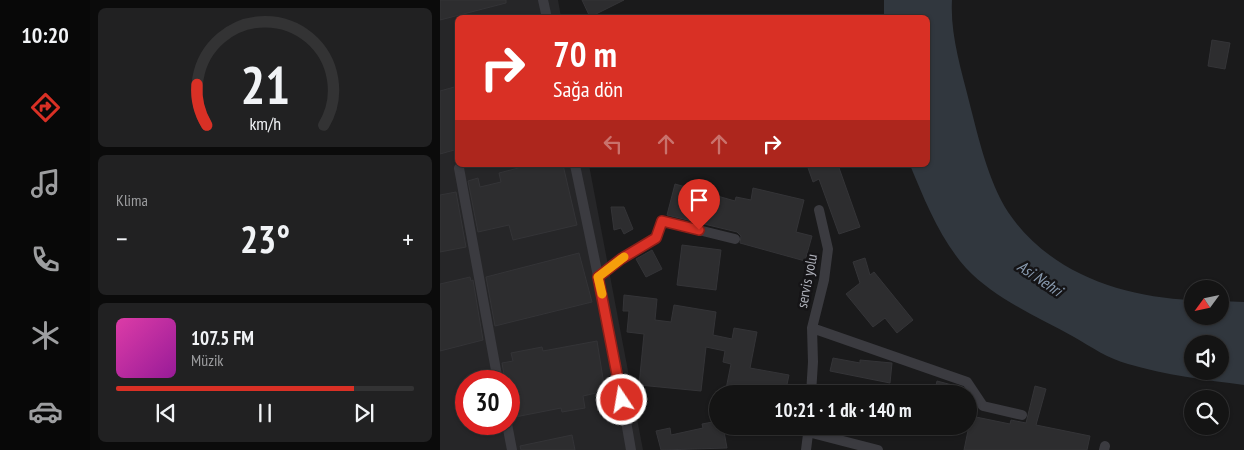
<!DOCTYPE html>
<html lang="tr">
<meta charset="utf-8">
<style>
body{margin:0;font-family:"PT Sans Narrow",sans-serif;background:#212122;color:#f1f3f6;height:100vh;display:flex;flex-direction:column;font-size:19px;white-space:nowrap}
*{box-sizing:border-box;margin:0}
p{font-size:16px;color:#9d9ea0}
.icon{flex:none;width:28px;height:28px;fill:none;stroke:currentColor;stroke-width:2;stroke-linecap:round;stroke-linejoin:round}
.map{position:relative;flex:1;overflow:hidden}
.sheet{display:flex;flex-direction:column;gap:8px;padding:8px;background:#0b0b0b;width:350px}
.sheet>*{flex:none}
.hud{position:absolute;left:15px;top:15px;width:475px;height:152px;border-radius:8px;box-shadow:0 1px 4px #0004,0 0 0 1px #333334;background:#d93025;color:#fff;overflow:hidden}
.needle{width:32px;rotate:237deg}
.tools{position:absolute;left:744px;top:280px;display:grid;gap:10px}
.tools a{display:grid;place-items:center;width:45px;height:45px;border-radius:50%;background:#141414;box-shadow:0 1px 4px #0004,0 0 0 1px #333334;font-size:25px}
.speed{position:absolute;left:15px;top:370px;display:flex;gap:10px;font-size:25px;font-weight:700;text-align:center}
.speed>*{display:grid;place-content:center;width:65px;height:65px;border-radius:50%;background:#141414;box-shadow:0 1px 4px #0004,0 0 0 1px #333334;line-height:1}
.speed .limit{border:8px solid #d22;background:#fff;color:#111}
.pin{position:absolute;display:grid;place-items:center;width:42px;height:42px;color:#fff;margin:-51px -21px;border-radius:50% 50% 50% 0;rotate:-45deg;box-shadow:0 0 5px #0007}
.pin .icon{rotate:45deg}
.me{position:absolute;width:55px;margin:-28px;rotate:348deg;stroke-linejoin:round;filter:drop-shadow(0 0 4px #0008)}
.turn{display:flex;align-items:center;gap:18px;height:105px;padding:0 15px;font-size:22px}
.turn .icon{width:65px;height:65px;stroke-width:2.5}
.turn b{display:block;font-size:35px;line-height:42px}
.lanes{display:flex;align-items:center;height:48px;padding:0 15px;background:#0003;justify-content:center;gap:25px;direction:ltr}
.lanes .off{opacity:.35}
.big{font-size:38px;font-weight:700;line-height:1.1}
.sheet .card{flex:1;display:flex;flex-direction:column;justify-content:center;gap:8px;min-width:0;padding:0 18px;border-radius:8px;background:#212122}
.sheet .dial{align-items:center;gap:0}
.dial svg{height:130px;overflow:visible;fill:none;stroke:#333334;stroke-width:7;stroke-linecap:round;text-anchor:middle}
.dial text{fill:#f1f3f6;stroke:none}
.song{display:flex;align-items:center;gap:15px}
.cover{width:60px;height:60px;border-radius:8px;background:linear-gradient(135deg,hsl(320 70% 55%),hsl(300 70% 35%))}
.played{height:5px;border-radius:2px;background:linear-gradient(90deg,#d93025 80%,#333334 80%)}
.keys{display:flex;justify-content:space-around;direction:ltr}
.heat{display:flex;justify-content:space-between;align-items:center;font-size:28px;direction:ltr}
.trip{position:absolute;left:269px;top:385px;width:268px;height:50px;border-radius:25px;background:#141414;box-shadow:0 1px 4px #0004,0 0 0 1px #333334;font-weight:700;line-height:50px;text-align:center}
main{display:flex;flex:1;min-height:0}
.menu{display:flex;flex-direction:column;width:90px;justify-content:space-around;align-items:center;background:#080808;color:#9d9ea0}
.menu .icon{width:35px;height:35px}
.menu .on{color:#d93025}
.menu b{font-size:22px;color:#f1f3f6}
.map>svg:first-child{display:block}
.built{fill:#262628;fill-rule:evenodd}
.water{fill:#31373e;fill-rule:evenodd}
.building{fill:#2d2d2f;stroke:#343437}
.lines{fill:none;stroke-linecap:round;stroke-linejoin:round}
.minor{stroke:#3b3b40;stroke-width:10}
.route-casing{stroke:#8d1f18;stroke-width:12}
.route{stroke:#d93025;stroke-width:9}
.slow{stroke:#f59e0b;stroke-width:9}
.labels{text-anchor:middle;stroke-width:5;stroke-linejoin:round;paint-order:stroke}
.street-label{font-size:15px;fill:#aeb0b9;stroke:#151416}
.water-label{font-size:16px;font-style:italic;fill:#899bb0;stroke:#151416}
</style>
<main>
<nav class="menu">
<b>10:20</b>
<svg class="icon on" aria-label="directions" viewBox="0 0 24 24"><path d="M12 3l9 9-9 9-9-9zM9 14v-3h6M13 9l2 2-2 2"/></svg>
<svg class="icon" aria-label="music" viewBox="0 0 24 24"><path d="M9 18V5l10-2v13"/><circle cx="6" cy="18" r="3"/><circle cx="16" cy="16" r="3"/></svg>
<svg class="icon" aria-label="phone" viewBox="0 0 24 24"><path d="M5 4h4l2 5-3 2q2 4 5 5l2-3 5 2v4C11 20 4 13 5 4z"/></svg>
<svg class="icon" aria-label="climate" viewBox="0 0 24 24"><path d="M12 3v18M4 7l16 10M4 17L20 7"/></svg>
<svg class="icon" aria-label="car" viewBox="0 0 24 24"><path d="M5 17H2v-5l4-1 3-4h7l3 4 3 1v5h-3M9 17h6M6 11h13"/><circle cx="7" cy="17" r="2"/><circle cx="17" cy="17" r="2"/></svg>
</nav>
<section class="sheet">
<div class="card dial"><svg viewBox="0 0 100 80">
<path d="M14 69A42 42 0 1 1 86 69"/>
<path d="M14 69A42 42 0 0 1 8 44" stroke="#d93025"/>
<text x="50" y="56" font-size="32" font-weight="700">21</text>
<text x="50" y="72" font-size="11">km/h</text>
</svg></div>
<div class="card"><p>Klima</p>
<div class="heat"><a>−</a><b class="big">23°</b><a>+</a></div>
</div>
<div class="card">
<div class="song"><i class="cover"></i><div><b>107.5 FM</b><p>Müzik</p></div></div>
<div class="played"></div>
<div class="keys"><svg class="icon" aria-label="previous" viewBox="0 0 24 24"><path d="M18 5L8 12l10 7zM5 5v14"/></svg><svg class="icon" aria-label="pause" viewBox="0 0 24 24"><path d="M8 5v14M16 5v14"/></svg><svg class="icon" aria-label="next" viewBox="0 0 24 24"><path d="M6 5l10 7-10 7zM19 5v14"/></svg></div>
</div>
</section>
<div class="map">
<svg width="804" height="450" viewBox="0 0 804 450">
<rect width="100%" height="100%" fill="#1a1a1b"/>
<path class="built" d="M0,0h118l3,17 -103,1v147h131l54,285h-203zM26,381h43v43h-43z"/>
<path class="water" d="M444,0h68c-2,34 9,69 17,101 9,35 19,80 39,111 41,61 114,85 184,88v16h28v-15l24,1v83c-38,-5 -79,-10 -116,-21 -19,-5 -37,-17 -54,-27 -36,-20 -79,-38 -108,-69 -26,-29 -41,-67 -56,-103h18v-147l-44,-1zM752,344h28v27h-28z"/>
<path class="building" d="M0,0h66v3l-66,17z
M142,0h42l-34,17z
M772,40l18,3 -5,26 -17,-3z
M18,86v63l-18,5v-63z
M90,165h33l14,60 -64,15 -4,-15 -31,7 -10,-51 10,-3 2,9 21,-5 -2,-9z
M367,165h31l22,62 -21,7 -20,-55 -6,3z
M235,184l60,17 1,-4 15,3 2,-12 51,12 -8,32 16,4 -7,25 -65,-18 1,-7 -4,-4 -70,-17z
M16,192l10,55 -26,5v-57z
M171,207h13l9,22 -9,5 -3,-6 -7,2z
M242,245l39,5 -5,40 -39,-5z
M212,250l10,19 -16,8 -10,-18z
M139,253l13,49 -97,24 -9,-49z
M425,258l5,17 4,-3 39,48 -16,13 -12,-15 -12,9 -27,-33 14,-11 -7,-21z
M30,277l1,4 2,-1 10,60 -43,11v-67z
M184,295l33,4 -2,21 16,2 3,-17 42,7 -3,23 19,4 2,-11 23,4 -7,36 39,7 -4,19h-60l6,-30 -8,-2 2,-11 -19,-4 -5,44 -62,-6 5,-51 -17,-2 2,-21h-6z
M157,341l8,50 -22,5 2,12 -23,4 -1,-4 -51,10 -1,-37h-4l-3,-18 11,-2 -2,-8 31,-6 1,4z
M393,358l27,5v-3l32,3 -2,20 -60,-12z
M497,381l19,5 -2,8h-20z
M595,386l11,3 -10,36 54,11 -3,14h-123l7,-34 39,8 1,-4 15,3z
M278,421v5h5l4,22 -66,2 -5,-19 14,-3 1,7 32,-7 -1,-4z
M132,435l3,15h-54l-1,-4z"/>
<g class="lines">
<path class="minor" d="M103,0l4,18
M135,165c20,95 40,190 56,285
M19,168l39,213
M158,277l23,-18 35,-21 6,-17 73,18
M372,328l155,54 16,24 39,9
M371,394l2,-32 -1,-34 12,-48 4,-31 -9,-39
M67,424l5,26
M368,432l70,18
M366,450l3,-24
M664,450l1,-4"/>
</g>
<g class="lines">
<defs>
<path id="route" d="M182,400l-24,-123 23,-18 35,-21 6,-17 37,9"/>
</defs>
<use href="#route" class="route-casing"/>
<use href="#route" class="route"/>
<path class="slow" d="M162,294l-4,-17 26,-20"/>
</g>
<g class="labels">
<g class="street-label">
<text transform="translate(367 281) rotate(-79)" y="5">servis yolu</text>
</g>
<g class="water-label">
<text transform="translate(600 278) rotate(34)" y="6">Asi Nehri</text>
</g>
</g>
</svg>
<div class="tools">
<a><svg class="needle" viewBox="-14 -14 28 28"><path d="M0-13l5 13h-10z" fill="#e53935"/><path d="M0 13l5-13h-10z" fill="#9d9ea0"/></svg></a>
<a><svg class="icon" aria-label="sound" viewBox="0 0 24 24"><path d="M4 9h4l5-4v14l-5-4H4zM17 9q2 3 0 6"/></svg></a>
<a><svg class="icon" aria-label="search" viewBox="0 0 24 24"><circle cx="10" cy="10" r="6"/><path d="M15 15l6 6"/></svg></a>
</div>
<div class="speed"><div class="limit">30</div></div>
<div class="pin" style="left:259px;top:230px;background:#d93025"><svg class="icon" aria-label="arrive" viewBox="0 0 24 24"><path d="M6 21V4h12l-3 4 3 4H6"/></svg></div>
<svg class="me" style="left:182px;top:400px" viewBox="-20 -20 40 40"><circle r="17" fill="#d93025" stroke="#fff" stroke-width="3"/><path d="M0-11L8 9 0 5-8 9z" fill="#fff"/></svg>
<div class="trip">10:21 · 1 dk · 140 m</div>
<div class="hud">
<div class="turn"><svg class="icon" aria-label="right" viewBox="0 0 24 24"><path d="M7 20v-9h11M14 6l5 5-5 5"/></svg><div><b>70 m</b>Sağa dön</div></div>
<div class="lanes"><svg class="icon off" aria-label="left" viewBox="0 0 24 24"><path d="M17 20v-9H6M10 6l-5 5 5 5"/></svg><svg class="icon off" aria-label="ahead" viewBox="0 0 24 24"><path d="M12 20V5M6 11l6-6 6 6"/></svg><svg class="icon off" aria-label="ahead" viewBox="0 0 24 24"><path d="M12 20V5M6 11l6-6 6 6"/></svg><svg class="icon" aria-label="right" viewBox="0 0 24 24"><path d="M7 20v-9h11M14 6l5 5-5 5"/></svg></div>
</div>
</div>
</main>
